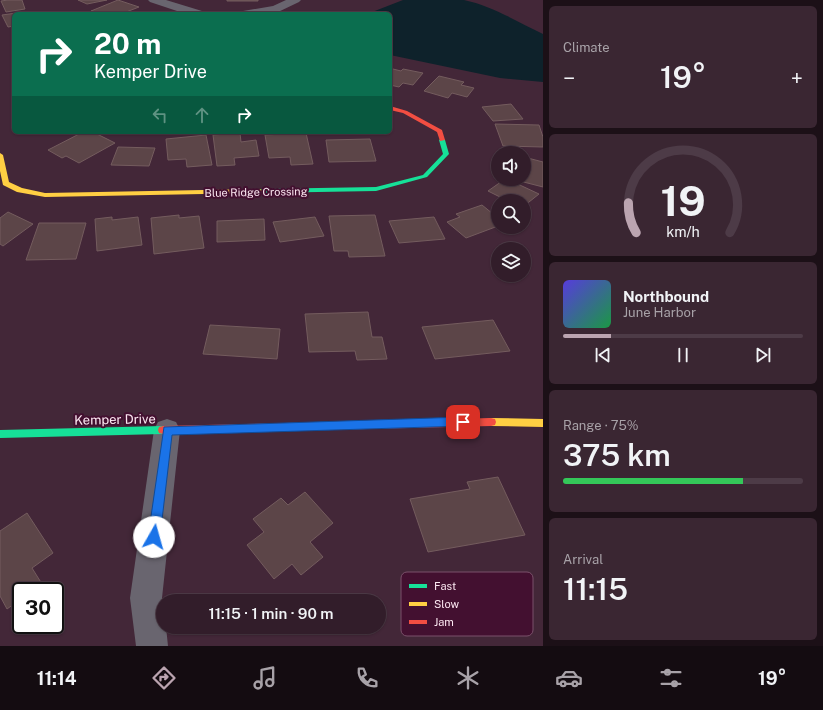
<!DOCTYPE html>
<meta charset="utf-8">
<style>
body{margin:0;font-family:"Public Sans",sans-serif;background:#3a2632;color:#f1f3f6;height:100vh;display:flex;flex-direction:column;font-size:15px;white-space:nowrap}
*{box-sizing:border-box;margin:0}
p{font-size:13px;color:#a8a2a8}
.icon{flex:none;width:22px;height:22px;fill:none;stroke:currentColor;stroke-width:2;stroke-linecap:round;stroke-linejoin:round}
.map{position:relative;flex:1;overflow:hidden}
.side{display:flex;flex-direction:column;gap:6px;padding:6px;background:#1c1017;width:280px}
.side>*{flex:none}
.guide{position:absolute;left:12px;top:12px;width:380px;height:122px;border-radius:6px;box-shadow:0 1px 3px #0004,0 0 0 1px #4d3b47;background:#0b6e4f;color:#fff;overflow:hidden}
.fabs{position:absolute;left:491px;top:146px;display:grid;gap:8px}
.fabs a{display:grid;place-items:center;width:40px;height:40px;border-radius:50%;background:#321d2a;box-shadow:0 1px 3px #0004,0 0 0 1px #4d3b47;font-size:20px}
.speed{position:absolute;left:12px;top:582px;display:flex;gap:8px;font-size:20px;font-weight:700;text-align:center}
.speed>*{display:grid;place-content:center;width:52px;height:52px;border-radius:50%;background:#321d2a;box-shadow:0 1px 3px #0004,0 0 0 1px #4d3b47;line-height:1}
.speed .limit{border:2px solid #111;border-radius:6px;background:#fff;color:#111}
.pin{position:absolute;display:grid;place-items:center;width:34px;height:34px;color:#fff;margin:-17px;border-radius:8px;box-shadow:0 2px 6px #0006}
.me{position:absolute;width:44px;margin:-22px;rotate:7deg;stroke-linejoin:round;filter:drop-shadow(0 0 3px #0008)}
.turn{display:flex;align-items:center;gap:14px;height:84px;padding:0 16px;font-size:18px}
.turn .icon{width:52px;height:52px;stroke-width:2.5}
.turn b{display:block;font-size:28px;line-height:34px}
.lanes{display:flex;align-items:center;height:38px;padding:0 16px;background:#0003;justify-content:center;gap:20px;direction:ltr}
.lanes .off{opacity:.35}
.big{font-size:30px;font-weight:600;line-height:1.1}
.side .widget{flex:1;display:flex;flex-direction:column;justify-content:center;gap:6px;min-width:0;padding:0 14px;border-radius:6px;background:#3a2632}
.side .dial{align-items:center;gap:0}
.dial svg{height:104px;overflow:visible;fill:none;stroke:#4d3b47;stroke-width:7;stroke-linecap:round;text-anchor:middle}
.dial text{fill:#f1f3f6;stroke:none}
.song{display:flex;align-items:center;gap:12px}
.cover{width:48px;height:48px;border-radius:6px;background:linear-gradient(135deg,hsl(250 70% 55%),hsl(140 70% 35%))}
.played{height:4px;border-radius:2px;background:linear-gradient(90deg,#bba4b0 20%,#4d3b47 20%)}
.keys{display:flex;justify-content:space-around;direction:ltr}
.heat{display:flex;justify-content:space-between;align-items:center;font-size:22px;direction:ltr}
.charge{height:6px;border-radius:3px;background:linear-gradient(90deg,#34c759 75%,#4d3b47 0)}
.trip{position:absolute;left:156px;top:594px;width:230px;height:40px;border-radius:20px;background:#321d2a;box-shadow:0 1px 3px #0004,0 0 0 1px #4d3b47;font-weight:600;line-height:40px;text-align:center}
.menu{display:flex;height:64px;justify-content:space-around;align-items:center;background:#140c11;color:#a8a2a8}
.menu .icon{width:28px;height:28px}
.menu .current{color:#bba4b0}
.menu b{font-size:18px;color:#f1f3f6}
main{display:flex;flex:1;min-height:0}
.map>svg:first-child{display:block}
.water{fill:#0e222b}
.building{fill:#5c4548;stroke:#745c5e}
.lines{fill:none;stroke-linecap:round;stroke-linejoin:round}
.street{fill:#69656f;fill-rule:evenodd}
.fast{fill:#16e098;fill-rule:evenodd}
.slow{fill:#ffcf43;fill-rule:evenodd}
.jam{fill:#f24e42;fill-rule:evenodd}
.route{fill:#1a73e8;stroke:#114b97}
.labels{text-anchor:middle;stroke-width:4;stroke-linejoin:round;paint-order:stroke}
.far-street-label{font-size:11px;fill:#fce7f1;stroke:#431030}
.street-label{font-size:13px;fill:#fce7f1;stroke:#431030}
.key{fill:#431030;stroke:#7a506a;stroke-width:1}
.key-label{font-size:11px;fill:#fce7f1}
</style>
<main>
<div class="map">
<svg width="543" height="646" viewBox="0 0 543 646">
<rect width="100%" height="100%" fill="#432738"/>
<path class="water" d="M403,0c17,0 46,0 61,0 28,6 54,22 79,34v48l-43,-4 -110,-23v-41h-23z"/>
<path class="building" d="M8,0h14l3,9 -19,3 -5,-11z
M78,0h29l-20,4z
M118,0l21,7 -18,7h-20l-10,-3z
M227,0h31v1h-31z
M24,12l2,2h-12v12l-6,1 -6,-12z
M393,69l8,2 2,-2 20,4 -10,12 -10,-2 -4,4 -9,-2v-13z
M439,76l25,6 -3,3 13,3 -7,9 -15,-4 -4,5 -24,-7z
M511,104l12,15 -30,2 -11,-14z
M495,124l44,1 4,12v10l-40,-1z
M83,132h10l22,11 -36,20 -13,-7 -4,2 -14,-8z
M240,133l1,9 15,-2 3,16 -25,2 1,7 -18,1 -4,-31z
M306,133l7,31 -22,1 -1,-8 -21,1 -4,-23z
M206,135l6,30 -25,2 -1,-8 -18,1 -2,-21z
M370,139l6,22 -47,1 -3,-22z
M118,147l37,1 -6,18 -38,-1z
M524,157l19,5v25l-31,-8h12z
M505,179h2l32,15 -15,12v-5h-26v5l-4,-2 8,-6 -14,-7z
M482,205l16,13v8l-32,12 -19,-16 13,-5 -4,-3z
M8,212l25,12 -30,22 -3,-2v-26z
M179,215v3l20,-2 5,32 -50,6 -3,-36z
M375,215l10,41 -36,1 -1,-6h-14l-5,-35z
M112,217v3l26,-3 4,28 -45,6 -2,-32z
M315,217l9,19 -44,6 -7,-20z
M434,217l11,22 -46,4 -10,-22z
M264,219l1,21 -48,2v-21z
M39,223h47l-10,36 -50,1z
M368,312l4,25h10l5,22 -30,1 -2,-9 -46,1 -4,-38z
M493,320l17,31 -75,8 -13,-32z
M210,325l70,4 -3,30 -74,-5z
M498,477l27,58 -97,17 -18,-53 60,-10 -3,-7z
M305,492l28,31 -23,19 13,15 -22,18 -9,-11 -18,15 -27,-34 17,-13 -11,-13 28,-21 7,7z
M27,513l26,40 -21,15 10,16 -10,7h-11v8l-14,10 -7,-13v-65z"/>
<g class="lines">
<path class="street" d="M148,0h18l36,11 2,3h-18l-36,-12z
M286,0h15l-2,2 -23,11 -35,1 2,-3 30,-5z
M167,419l9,3 4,8 -18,168 1,29h3l2,19h-32l-6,-48 24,-168 4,-8z"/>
<path class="fast" d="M442,138l3,2 4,14 -22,23 -51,14 -116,2 -4,-2 4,-2 116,-2 47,-12 20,-21 -4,-14z
M163,426l4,1 1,3 -1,3 -4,1 -163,4v-8z"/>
<path class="slow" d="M0,153l3,2 6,27 13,6 23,5 215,-4 4,2 -4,2 -215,4 -28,-5 -14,-7 -3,-14z
M491,418l52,1v8l-52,-1 -4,-1 -1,-3 1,-3z"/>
<path class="jam" d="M390,106l17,5 35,19 3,10 -5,1 -3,-9 -34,-19 -13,-3z
M491,418l4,1 1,3 -1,3 -4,1 -328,8 -4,-1 -1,-3 1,-3 4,-1z"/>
</g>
<path class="route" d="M463,417l4,2 1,3 -1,3 -4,1 -291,9 -12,102 -2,4 -4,2 -5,-2 -1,-4 16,-110z"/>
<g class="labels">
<g class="far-street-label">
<text transform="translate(256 192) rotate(-1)" y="4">Blue Ridge Crossing</text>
</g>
<g class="street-label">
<text transform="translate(115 419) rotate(-1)" y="5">Kemper Drive</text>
</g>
</g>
<rect x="401" y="572" width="132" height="64" rx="6" class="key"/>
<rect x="409" y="584" width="18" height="4" fill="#16e098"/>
<rect x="409" y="602" width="18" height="4" fill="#ffcf43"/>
<rect x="409" y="620" width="18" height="4" fill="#f24e42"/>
<g class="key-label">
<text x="434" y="590">Fast</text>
<text x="434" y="608">Slow</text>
<text x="434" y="626">Jam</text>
</g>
</svg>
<div class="fabs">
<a><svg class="icon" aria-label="sound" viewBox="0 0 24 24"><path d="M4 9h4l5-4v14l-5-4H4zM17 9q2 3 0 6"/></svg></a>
<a><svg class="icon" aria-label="search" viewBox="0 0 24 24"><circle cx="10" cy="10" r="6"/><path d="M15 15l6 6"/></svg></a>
<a><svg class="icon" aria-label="layers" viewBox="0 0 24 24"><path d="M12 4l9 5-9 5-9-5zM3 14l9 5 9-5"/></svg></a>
</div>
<div class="speed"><div class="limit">30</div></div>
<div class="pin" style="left:463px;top:422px;background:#d93025"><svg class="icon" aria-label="arrive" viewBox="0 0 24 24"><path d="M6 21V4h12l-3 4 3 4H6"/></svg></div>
<svg class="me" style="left:154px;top:537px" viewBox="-20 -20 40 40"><circle r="19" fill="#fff"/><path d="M0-13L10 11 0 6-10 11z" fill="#1a73e8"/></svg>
<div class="trip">11:15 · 1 min · 90 m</div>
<div class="guide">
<div class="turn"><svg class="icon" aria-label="right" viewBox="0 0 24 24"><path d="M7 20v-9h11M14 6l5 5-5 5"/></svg><div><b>20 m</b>Kemper Drive</div></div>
<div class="lanes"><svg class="icon off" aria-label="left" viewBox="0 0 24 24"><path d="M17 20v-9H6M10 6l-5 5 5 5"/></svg><svg class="icon off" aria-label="ahead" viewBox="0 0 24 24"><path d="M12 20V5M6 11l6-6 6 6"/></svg><svg class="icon" aria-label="right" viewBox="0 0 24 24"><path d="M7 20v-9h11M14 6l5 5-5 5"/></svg></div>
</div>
</div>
<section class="side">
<div class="widget"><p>Climate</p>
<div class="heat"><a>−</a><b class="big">19°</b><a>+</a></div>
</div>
<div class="widget dial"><svg viewBox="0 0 100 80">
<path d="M14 69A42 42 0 1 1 86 69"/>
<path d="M14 69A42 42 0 0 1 8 46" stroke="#bba4b0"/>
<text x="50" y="56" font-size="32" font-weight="700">19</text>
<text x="50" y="72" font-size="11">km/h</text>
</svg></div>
<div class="widget">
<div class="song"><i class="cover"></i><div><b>Northbound</b><p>June Harbor</p></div></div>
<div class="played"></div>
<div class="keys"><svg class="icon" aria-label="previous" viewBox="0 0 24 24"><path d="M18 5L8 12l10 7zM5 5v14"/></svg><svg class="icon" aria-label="pause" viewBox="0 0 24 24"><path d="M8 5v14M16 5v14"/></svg><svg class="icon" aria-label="next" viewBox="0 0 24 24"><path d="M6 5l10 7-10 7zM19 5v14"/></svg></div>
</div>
<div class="widget"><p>Range · 75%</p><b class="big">375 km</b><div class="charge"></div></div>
<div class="widget"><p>Arrival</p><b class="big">11:15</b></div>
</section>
</main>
<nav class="menu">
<b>11:14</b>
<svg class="icon current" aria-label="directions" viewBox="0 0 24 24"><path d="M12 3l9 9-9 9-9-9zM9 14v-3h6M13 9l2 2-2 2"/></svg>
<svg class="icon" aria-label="music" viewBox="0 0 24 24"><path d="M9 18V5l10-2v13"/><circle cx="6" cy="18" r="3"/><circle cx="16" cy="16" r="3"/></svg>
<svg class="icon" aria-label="phone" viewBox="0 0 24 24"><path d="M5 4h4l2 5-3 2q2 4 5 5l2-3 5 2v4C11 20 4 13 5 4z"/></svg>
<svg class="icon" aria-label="climate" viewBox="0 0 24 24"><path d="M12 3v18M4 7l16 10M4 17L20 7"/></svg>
<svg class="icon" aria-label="car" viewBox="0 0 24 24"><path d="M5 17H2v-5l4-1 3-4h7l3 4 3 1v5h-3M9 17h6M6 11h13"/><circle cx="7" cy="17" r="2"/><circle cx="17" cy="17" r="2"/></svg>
<svg class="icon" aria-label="filters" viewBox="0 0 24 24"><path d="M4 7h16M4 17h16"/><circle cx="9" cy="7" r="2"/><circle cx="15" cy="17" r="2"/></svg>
<b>19°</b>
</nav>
